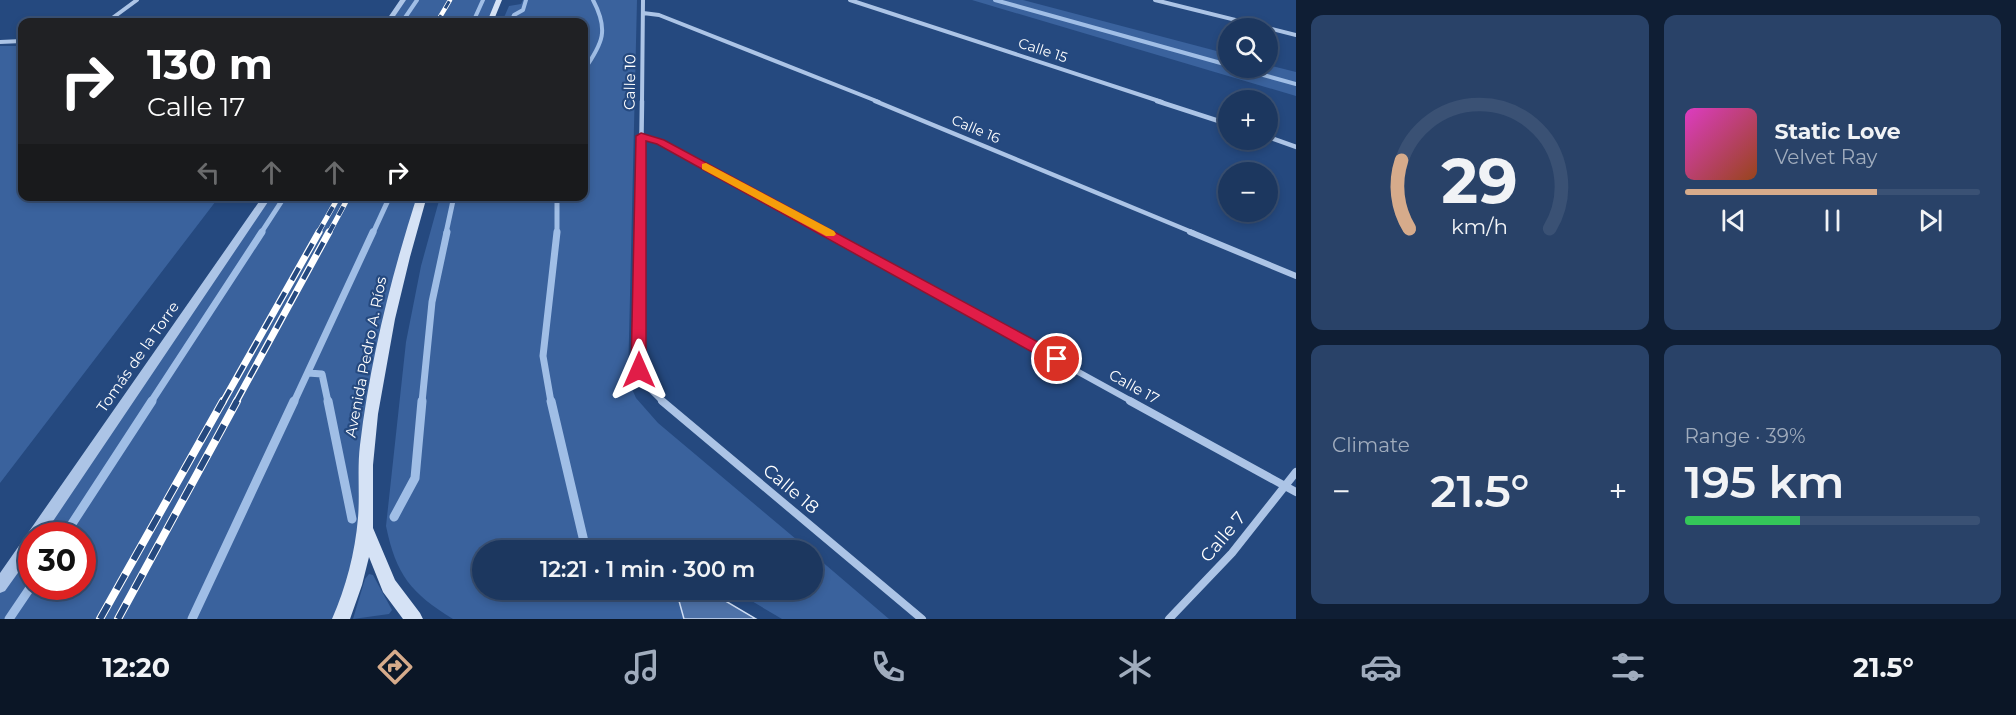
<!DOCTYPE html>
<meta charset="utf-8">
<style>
body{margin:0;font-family:Montserrat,sans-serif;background:#294268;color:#f1f3f6;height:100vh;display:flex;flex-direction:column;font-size:22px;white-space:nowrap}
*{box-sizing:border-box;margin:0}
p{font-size:20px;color:#a0acbd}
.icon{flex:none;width:33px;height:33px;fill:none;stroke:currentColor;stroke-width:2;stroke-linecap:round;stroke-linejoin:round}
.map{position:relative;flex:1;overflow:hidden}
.details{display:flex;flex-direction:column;gap:15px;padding:15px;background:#0f1e34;width:720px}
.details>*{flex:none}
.banner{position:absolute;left:18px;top:18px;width:570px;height:183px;border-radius:12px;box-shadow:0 3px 9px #0003,0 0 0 2px #3a5174;background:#202124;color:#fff;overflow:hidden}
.buttons{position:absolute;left:1218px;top:18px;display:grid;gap:12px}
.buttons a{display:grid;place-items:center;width:60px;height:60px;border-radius:50%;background:#1c375f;box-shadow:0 3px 9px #0003,0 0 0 2px #3a5174;font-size:30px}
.speed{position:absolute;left:18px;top:522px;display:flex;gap:12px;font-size:30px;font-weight:700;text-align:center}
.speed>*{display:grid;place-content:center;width:78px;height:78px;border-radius:50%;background:#1c375f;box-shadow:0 3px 9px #0003,0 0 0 2px #3a5174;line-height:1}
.speed .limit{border:9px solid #d22;background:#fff;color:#111}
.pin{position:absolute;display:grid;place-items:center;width:51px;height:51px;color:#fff;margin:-26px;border:3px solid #fff;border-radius:50%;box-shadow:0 2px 6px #0007}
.me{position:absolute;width:66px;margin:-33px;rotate:0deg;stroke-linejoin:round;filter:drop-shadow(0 0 4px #0008)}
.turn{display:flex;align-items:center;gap:21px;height:126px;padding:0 30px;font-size:27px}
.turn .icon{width:78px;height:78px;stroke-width:2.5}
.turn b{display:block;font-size:42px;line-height:51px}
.lanes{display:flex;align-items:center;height:57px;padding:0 30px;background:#0003;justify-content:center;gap:30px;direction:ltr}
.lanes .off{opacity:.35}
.big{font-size:45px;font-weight:600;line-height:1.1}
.details .tile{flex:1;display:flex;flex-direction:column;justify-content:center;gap:9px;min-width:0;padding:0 21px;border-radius:12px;background:#294268}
.details .dial{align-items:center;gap:0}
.dial svg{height:156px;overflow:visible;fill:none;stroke:#3a5174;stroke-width:7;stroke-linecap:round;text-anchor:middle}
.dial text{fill:#f1f3f6;stroke:none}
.song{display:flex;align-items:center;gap:18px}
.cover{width:72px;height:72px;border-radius:9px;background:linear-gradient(135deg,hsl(310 70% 55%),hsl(20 70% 35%))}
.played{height:6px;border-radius:3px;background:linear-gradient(90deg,#d6ab8b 65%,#3a5174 65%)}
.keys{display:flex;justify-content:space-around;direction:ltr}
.heat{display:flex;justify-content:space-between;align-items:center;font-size:33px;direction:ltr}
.charge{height:9px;border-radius:4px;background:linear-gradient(90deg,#34c759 39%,#3a5174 0)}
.details .tiles{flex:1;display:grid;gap:15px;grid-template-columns:repeat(2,1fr)}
.trip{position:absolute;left:472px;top:540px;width:351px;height:60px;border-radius:30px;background:#1c375f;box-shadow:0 3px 9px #0003,0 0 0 2px #3a5174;font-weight:600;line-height:60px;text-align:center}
.dock{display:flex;height:96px;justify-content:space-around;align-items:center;background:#0b1626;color:#a0acbd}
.dock .icon{width:42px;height:42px}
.dock .active{color:#d6ab8b}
.dock b{font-size:27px;color:#f1f3f6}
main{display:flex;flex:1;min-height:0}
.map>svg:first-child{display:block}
.green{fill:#3a629d}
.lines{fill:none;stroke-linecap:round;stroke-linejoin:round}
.stream-far3{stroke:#a0bee6;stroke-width:4}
.stream-far2{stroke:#a0bee6;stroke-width:5}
.stream-far1{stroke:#a0bee6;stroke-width:7}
.stream{stroke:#a0bee6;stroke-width:9}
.building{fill:#4e72a8;stroke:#cfdef5;stroke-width:1.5}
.minor-far3{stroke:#acc4e6;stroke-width:4}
.minor-far2{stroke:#acc4e6;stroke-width:4.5}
.minor-far1{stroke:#acc4e6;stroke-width:6}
.minor{stroke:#acc4e6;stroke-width:8}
.tertiary{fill:#acc4e6;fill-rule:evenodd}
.secondary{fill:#d5e2f5;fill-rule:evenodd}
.rail-far3-casing{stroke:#fff;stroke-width:4.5}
.rail-far2-casing{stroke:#fff;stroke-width:5}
.rail-far1-casing{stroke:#fff;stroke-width:7}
.rail-casing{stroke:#fff;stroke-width:8}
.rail-far3{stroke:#25497f;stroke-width:3;stroke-dasharray:8;stroke-linecap:butt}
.rail-far2{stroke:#25497f;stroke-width:4;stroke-dasharray:10;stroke-linecap:butt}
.rail-far1{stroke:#25497f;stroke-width:4.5;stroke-dasharray:14;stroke-linecap:butt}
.rail{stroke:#25497f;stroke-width:6;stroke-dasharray:17;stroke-linecap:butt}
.route{fill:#e11d48;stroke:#92132f;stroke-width:1.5}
.slow{fill:#f59e0b}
.labels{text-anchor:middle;stroke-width:4.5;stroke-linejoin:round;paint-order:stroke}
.far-street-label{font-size:14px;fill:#fff;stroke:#25497f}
.street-label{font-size:15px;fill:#fff;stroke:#25497f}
.near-street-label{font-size:18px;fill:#fff;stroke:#25497f}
</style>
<main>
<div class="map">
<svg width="1296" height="619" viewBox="0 0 1296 619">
<rect width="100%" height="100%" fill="#25497f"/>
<path class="green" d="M403,0h96l-9,22h-102z
M523,0h114l-9,380 8,18 22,25 151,127h-326v40h193l8,29h-231c-42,-26 -57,-44 -67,-93l20,-184 15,-76 19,-69 144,-1v-174h-82l7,-16 12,-2z
M972,0h51l205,54v14h40v-3l28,7v24z
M0,46h22v150l197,1 -219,286z
M268,197h154l-37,140 -20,190 -24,92h-341v-33l31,-46 1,46h50v-50l-47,-1z
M813,554l76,65h-107l-49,-29h80z
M369,574l4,1 19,35 -3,4 -36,5 12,-40z"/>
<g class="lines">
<path class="stream-far3" d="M995,0l233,65
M402,22l15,-22
M473,22l10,-22
M511,22l3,-7 9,-5 3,-10
M1238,68l58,16
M584,70c19,-27 25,-40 9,-70"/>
<path class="stream-far2" d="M261,233l24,-37
M373,233l17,-37
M446,233l8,-37
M557,233v-37"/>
<path class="stream-far1" d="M308,373l14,1 6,28
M151,402l111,-170
M294,402l79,-170
M422,402l10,-100 15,-70
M551,402l-8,-46 14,-124"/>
<path class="stream" d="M328,401l24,118
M551,401l35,149
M394,517l21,-39 7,-77
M64,536l88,-135
M9,619l23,-34
M192,619l102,-218"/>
</g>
<path class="building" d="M676,590h31l49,29h-72z"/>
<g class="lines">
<path class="minor-far3" d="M850,0l312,102
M1155,0l141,35
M643,13l16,2 220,87
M107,22l30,-22
M0,42l22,-1
M642,102l1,-102"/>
<path class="minor-far2" d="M875,101l319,132
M1157,101l71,23
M641,136l20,6 166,91
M1268,137l28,10
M640,233l2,-132"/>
<path class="minor-far1" d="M640,232l-1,128 3,21 21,21
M824,232l309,170
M1190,232l106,44"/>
<path class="minor" d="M662,401l260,218
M1130,401l166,91
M1169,619l63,-66 64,-81"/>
<path class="tertiary" d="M400,0h6l-15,22h-6z
M263,196h9l-229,340h-11v17l-27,38 -5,2v-20z"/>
<path class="secondary" d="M496,0h6l-9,22h-6z
M417,196h10l-17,61 -15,62 -17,95 -5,51v63l22,52 25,33 3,6h-20l-20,-27 -14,-35 -7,28 -12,34h-18c14,-32 23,-66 26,-101 2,-24 -1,-49 2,-73 10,-84 31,-168 57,-249z"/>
<defs>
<path id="rail-far3" d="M437,22l13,-22"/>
<path id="rail-far2" d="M318,233l21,-37
M329,233l20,-37"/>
<path id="rail-far1" d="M223,402l96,-170
M236,402l93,-170"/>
<path id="rail" d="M100,619l123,-218
M118,619l119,-218"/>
</defs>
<use href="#rail-far3" class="rail-far3-casing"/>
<use href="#rail-far2" class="rail-far2-casing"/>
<use href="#rail-far1" class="rail-far1-casing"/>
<use href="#rail" class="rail-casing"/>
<use href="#rail-far3" class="rail-far3"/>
<use href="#rail-far2" class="rail-far2"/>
<use href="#rail-far1" class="rail-far1"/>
<use href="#rail" class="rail"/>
</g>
<path class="route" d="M641,133l23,7 398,215 2,4 -2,4h-10l-395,-219 -11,-3v229l-2,4h-10l-3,-4 5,-234z"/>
<path class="slow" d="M706,163l128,68 2,3 -2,2h-8l-124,-67v-5z"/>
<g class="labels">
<g class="far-street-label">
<text transform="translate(1043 50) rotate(18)" y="5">Calle 15</text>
<text transform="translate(976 129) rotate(23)" y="5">Calle 16</text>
</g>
<g class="street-label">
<text transform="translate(630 82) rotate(-89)" y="5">Calle 10</text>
<text transform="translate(138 357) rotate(-55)" y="5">Tomás de la Torre</text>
<text transform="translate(366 357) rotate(-79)" y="5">Avenida Pedro A. Ríos</text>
<text transform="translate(1134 387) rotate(29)" y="5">Calle 17</text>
</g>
<g class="near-street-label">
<text transform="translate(791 489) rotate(40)" y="6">Calle 18</text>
<text transform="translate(1223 537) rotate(-50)" y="6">Calle 7</text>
</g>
</g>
</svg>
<div class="buttons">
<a><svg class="icon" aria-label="search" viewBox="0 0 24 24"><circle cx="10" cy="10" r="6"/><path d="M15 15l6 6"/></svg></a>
<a>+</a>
<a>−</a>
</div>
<div class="speed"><div class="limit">30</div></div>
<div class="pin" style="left:1057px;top:359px;background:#d93025"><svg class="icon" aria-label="arrive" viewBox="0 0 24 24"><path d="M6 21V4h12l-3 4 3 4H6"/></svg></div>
<svg class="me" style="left:639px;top:370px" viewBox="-20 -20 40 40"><path d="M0-17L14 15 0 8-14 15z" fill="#e11d48" stroke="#fff" stroke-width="4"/></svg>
<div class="trip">12:21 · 1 min · 300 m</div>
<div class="banner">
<div class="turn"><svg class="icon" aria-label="right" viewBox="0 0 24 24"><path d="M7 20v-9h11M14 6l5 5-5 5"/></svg><div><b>130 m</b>Calle 17</div></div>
<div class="lanes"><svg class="icon off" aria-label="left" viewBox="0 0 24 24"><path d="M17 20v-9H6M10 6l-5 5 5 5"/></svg><svg class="icon off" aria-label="ahead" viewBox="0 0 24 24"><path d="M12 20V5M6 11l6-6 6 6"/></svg><svg class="icon off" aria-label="ahead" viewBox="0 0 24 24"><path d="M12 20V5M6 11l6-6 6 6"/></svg><svg class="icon" aria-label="right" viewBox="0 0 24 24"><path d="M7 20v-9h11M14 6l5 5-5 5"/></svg></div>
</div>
</div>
<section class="details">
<div class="tiles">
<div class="tile dial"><svg viewBox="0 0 100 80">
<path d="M14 69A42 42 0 1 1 86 69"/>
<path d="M14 69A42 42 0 0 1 10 34" stroke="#d6ab8b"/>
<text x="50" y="56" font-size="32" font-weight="700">29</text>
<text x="50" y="72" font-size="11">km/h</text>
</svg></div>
<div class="tile">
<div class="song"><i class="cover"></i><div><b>Static Love</b><p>Velvet Ray</p></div></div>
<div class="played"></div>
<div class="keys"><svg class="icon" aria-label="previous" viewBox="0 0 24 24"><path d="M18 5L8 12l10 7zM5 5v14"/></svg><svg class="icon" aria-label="pause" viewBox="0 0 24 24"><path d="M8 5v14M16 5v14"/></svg><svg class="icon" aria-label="next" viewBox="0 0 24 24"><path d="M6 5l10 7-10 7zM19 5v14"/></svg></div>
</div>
<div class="tile"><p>Climate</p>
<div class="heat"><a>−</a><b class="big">21.5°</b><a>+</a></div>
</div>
<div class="tile"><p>Range · 39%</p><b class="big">195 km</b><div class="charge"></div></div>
</div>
</section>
</main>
<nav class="dock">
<b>12:20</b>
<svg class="icon active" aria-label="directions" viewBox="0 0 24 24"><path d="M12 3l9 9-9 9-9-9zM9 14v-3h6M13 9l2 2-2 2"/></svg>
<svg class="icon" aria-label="music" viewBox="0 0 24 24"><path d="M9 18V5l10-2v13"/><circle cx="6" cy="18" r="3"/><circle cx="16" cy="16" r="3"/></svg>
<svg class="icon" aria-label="phone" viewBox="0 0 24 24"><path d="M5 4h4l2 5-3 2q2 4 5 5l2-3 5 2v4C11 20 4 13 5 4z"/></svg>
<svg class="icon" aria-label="climate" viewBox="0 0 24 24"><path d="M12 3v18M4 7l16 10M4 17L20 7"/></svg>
<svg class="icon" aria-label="car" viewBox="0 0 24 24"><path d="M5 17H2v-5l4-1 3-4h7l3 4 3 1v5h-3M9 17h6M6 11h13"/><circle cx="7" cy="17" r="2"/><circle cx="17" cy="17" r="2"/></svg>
<svg class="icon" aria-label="filters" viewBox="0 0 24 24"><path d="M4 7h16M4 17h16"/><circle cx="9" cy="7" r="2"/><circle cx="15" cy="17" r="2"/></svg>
<b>21.5°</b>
</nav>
